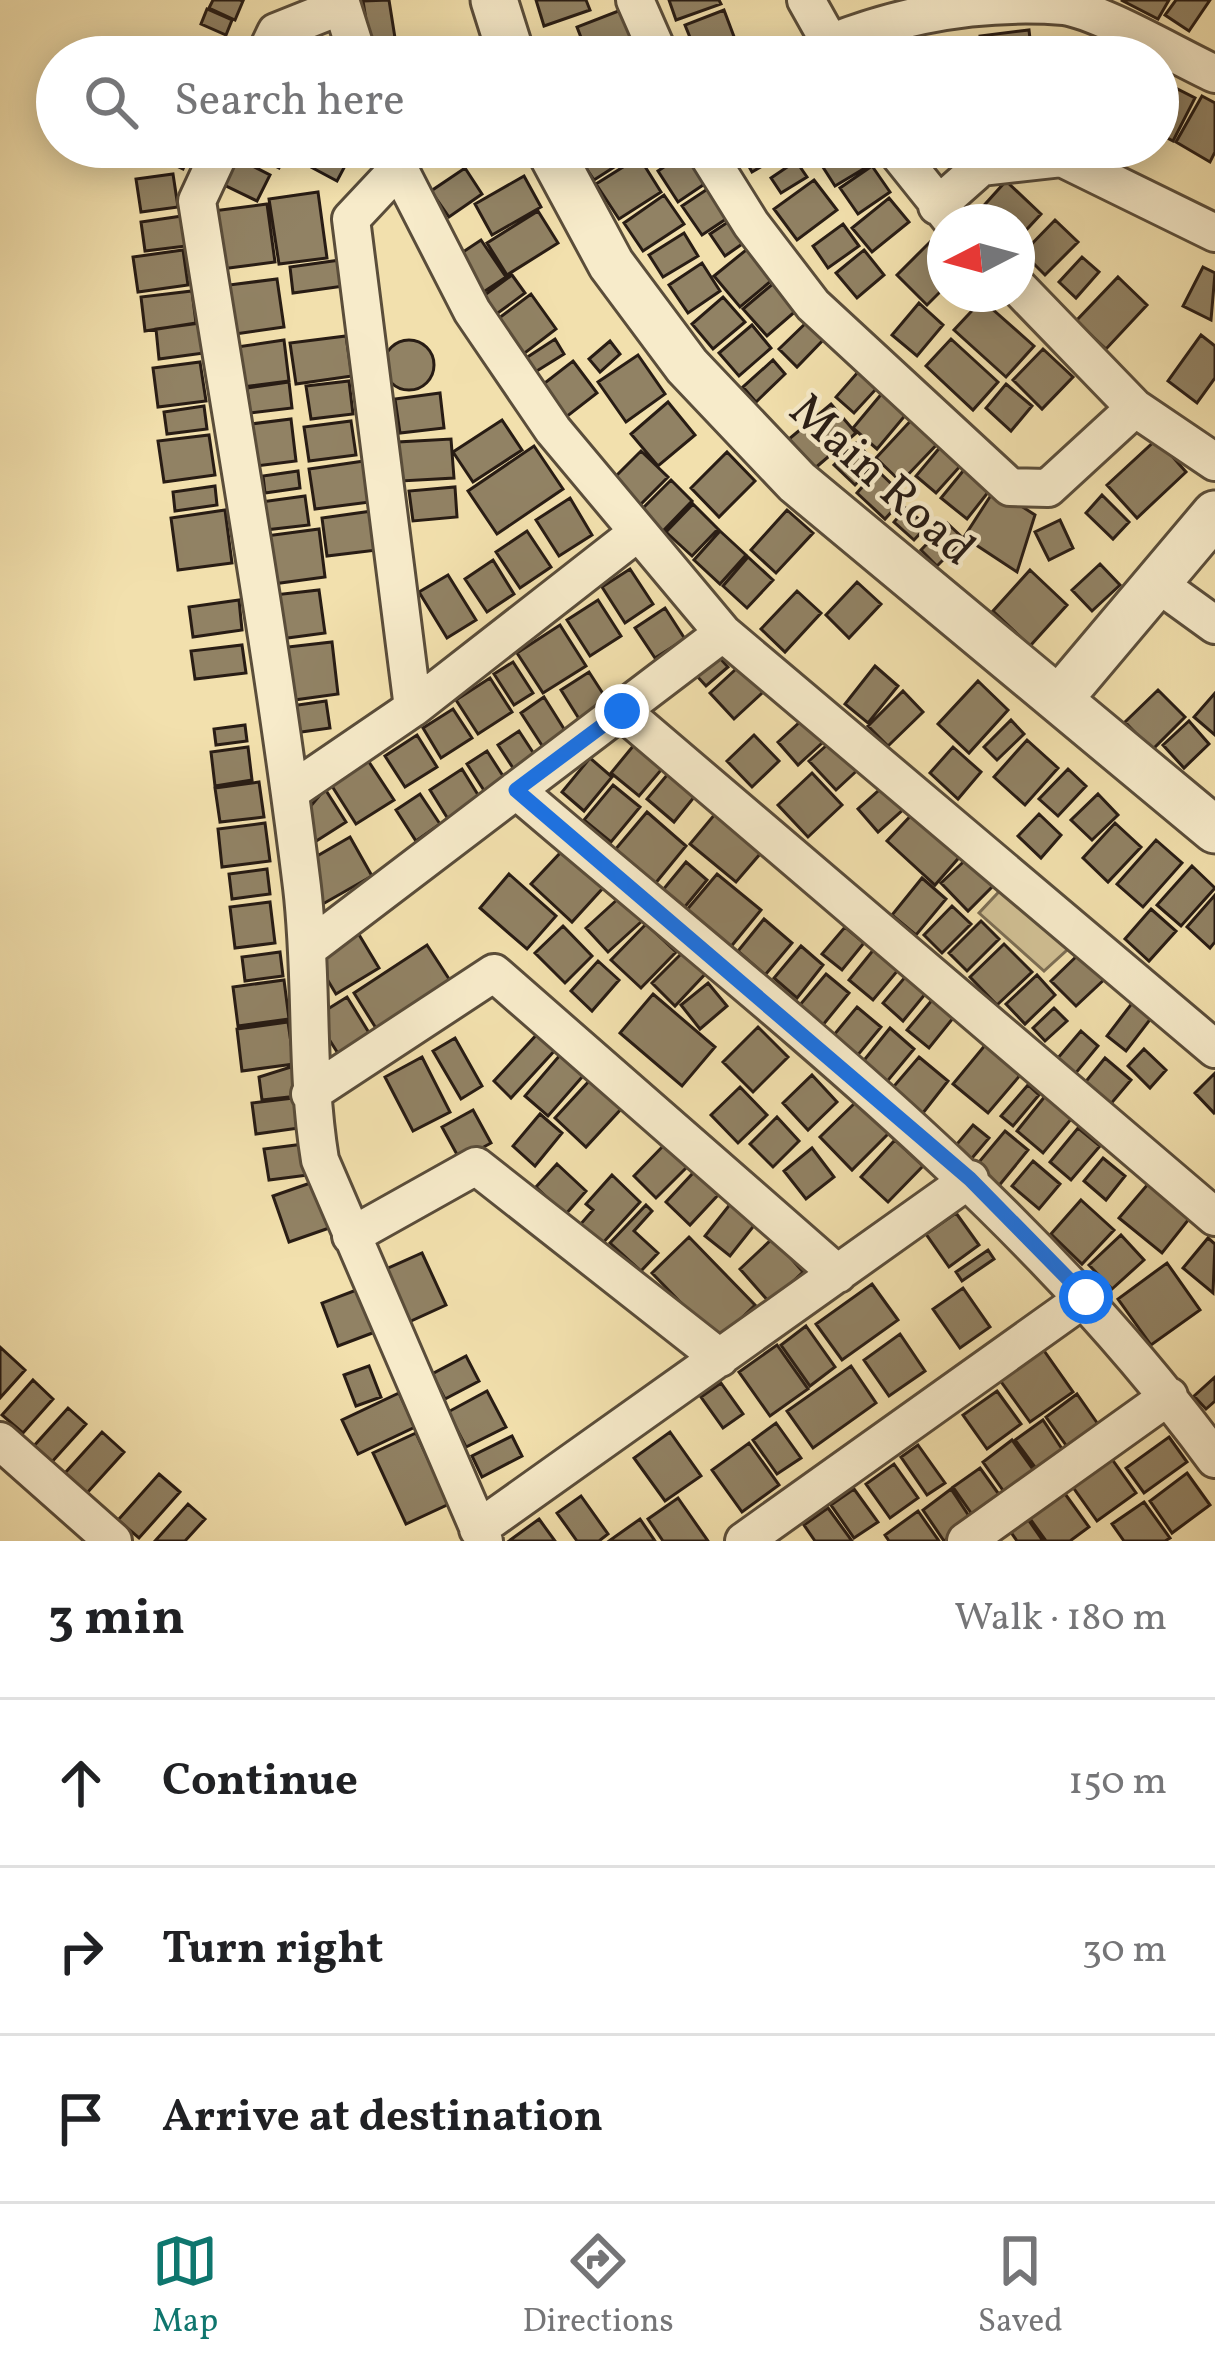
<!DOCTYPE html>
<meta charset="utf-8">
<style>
body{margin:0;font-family:Vollkorn,serif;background:#f6f6f6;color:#202124}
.compass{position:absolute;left:927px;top:204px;width:108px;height:108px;border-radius:50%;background:#fff;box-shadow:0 6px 30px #0003;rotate:264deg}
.stop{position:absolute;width:36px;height:36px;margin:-27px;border:9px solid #1a73e8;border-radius:50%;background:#fff}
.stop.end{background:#1a73e8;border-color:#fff;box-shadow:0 3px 12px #0008}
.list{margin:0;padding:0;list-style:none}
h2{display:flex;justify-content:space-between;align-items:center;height:156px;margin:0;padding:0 48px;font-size:51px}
h2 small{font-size:39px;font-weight:400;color:#757577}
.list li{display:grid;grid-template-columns:78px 1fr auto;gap:36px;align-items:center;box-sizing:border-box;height:168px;padding:0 48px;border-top:3px solid #e0e0e0}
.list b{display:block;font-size:45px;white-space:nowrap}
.list em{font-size:39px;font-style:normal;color:#757577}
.icon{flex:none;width:66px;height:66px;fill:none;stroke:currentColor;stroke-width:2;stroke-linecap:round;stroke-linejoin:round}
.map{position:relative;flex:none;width:1215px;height:1541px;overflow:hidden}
.search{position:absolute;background:#fff;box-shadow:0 6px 30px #0003;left:36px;right:36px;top:36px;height:132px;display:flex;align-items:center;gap:30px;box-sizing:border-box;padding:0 42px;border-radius:66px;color:#757577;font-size:45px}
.sheet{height:660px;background:#fff}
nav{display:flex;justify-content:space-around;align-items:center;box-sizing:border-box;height:168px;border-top:3px solid #e0e0e0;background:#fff;font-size:33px;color:#757577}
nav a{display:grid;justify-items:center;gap:6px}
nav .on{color:#0f766e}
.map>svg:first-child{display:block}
.green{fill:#d0bf93;stroke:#7c6e54;stroke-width:3}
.building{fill:#918264;stroke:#281c14;stroke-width:3}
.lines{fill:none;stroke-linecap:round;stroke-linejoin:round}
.minor-casing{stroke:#5a4d3a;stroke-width:42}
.tertiary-casing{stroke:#5a4d3a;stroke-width:51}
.minor{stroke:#f7ebca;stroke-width:36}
.tertiary{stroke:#f7ebca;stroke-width:45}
.route{stroke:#1a73e8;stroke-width:15}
.labels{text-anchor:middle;stroke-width:9;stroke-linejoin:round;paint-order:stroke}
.street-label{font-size:48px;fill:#281c14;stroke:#f7ebca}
</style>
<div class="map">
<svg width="1215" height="1541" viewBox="0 0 1215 1541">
<rect width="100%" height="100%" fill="#f2e0ad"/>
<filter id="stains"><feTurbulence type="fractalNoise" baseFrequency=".00167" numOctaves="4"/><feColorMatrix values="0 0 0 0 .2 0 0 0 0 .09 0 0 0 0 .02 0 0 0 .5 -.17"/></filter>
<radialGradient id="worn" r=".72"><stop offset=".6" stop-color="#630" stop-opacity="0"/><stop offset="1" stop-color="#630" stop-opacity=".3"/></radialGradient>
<path class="green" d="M1009,881L1078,940L1044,971L979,913Z"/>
<path class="building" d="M213,0H240L243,1L235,20L209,8Z
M389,0L398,57H372L363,1Z
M536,0H586L590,10L544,26Z
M669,0H719L721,4L676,20Z
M1121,0H1169L1158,19Z
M1176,0H1210L1189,31L1165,15Z
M207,9L232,20L226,35L201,24Z
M621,10L631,36L587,53L577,27Z
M724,10L736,42L698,57L685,25Z
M1029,30L1032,57H982L980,36Z
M965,40L968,57H937L936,44Z
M1158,79L1195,98L1173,141L1158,133Z
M1202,96L1215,103V152L1210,162L1176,142Z
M137,147H193L183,169Z
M239,147H289L279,168Z
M300,147H355L337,181L294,158Z
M465,147H506L474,164Z
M579,147H632L636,153L594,180L574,150Z
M738,147H795L752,172Z
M841,147H853L865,168L835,186L819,161Z
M686,152L706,183L678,202L658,171Z
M233,156L270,175L257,201L220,183Z
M639,157L661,192L619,219L596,184Z
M796,161L807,177L781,193L771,178Z
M872,166L890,192L858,214L840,188Z
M465,168L482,194L449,217L431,191Z
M173,174L178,207L141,212L136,179Z
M524,176L541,207L492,235L475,204Z
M814,180L837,210L797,240L774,209Z
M1006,181L1041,214L1017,240V222H969Z
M709,188L729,217L702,235L682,206Z
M318,192L327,258L279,264L269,199Z
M664,195L684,224L643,251L624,223Z
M889,198L909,222L872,252L852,228Z
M267,204L275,262L221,269L213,211Z
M538,211L558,243L507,275L487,243Z
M182,216L186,246L145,251L141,222Z
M731,220L745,242L725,256L710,234Z
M1055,220L1078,242L1045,275L1023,253Z
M843,224L859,246L828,268L813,246Z
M684,233L698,256L663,277L649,255Z
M481,240L506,277L476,297L451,260Z
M930,242L945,257V287L927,305L897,275Z
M751,246L777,276L740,307L714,276Z
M183,250L188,285L138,292L133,257Z
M864,250L884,275L857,298L836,273Z
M1082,257L1099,272L1076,298L1059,282Z
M340,260L344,286L293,293L290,267Z
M702,263L720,291L688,313L669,285Z
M1203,267L1215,273L1211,320L1183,306Z
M512,275L525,293L491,318L478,300Z
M1118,277L1147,305L1106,349L1076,321Z
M277,279L284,327L235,334L229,285Z
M775,282L798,309L767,336L743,309Z
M192,291L196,323L145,331L141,297Z
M531,294L556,329L517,359L491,324Z
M723,297L745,322L713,349L692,324Z
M982,300L1034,346L1006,377L954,330Z
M919,303L943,325L917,356L892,335Z
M810,319L827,336L797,367L779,349Z
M200,323L204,353L159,359L156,329Z
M752,325L771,348L739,376L719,353Z
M1201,335L1215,346V378L1197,403L1168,381Z
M346,336L352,376L296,384L290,343Z
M555,339L564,354L532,374L523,360Z
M951,339L998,382L973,410L926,366Z
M384 365a25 25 0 1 1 50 0a25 25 0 1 1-50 0Z
M284,340L289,381L242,387L237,347Z
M610,341L620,354L600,372L589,359Z
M1043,349L1073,377L1042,409L1013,380Z
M638,355L665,394L626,422L598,382Z
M773,360L785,374L756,402L743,387Z
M573,361L597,393L561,421L537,389Z
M200,362L206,401L158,407L153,368Z
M858,372L877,388L854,413L836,397Z
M349,381L353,414L311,419L306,386Z
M289,382L292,408L250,413L247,388Z
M1006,384L1032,406L1011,431L986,408Z
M884,391L908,412L877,449L853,428Z
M440,393L444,428L400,433L395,399Z
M668,402L695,435L658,466L631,434Z
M831,404L856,433L814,469L789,439Z
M204,406L207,429L167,434L164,412Z
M916,415L942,439L901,482L876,458Z
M291,419L296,461L248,467L243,425Z
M502,420L522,450L473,482L453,452Z
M351,421L356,455L309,461L304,427Z
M209,435L215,475L164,482L158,441Z
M451,439L454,478L401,481L398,442Z
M1157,439L1186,472L1137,518L1107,485Z
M856,443L876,463L855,485L834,465Z
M942,445L963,463L936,493L916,476Z
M534,446L563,489L497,534L468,491Z
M641,451L668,477L639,506L613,479Z
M727,452L755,481L719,517L691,488Z
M364,461L370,502L315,509L309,469Z
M968,465L993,486L967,519L941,498Z
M877,470L905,497L885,519L857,493Z
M298,471L300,488L265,493L263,476Z
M671,480L692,501L662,532L641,510Z
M215,486L217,505L175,511L173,492Z
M455,487L457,517L413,521L409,491Z
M995,489L1035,515L1017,572L964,537Z
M1102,495L1129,522L1113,539L1086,513Z
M305,496L309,525L265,530L261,502Z
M570,498L592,535L559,556L536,520Z
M693,504L718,529L692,556L666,532Z
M906,508L927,526L914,540L894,522Z
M225,510L232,563L178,570L171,518Z
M787,510L813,533L776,573L751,550Z
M372,511L377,550L327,556L322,518Z
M1060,520L1073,548L1049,560L1035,532Z
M947,523L964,539L937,566L921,550Z
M319,529L325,577L273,584L266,536Z
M527,531L551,567L520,588L496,552Z
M720,531L746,555L720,584L694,560Z
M748,557L773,580L747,608L723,586Z
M493,560L514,594L487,612L465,579Z
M1100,564L1120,585L1092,611L1072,590Z
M630,569L653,604L625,623L602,587Z
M1030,570L1067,605L1030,646L993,611Z
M448,575L476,620L447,638L419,592Z
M857,582L881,604L849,638L826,615Z
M319,590L325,633L280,639L274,595Z
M797,591L821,613L785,652L761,629Z
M239,600L242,630L193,637L189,607Z
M598,600L621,636L590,656L567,620Z
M665,608L685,639L655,658L635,628Z
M560,625L586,666L543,693L517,653Z
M332,642L338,694L287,701L279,648Z
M242,645L246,673L195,679L191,651Z
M717,655L728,667L706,686L695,674Z
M749,657L773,683L734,719L710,693Z
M513,662L533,693L514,705L494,674Z
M875,666L898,686L868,723L845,704Z
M589,672L609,703L581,722L561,690Z
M490,678L512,712L478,734L456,700Z
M978,681L1008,710L969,753L938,724Z
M1158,690L1185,717L1152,750L1125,722Z
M903,691L923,712L888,746L868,726Z
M1215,693V735L1194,717Z
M544,697L566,732L543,747L521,713Z
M326,701L330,728L294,733L291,706Z
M453,709L472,738L441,758L423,728Z
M813,710L833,733L798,765L778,742Z
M1011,720L1024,734L997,760L984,747Z
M1189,721L1209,744L1184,768L1163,745Z
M245,725L247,741L216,745L214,729Z
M519,731L538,760L517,774L498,745Z
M417,735L437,767L405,787L385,756Z
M754,735L779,761L752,787L727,761Z
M837,736L863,765L836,790L809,761Z
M639,739L667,763L639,796L611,773Z
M1027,740L1058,768L1025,805L994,777Z
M248,747L252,780L215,786L211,752Z
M953,747L981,772L958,799L930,773Z
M487,751L505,779L485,792L467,764Z
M590,758L612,777L584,811L562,792Z
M367,759L394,800L356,824L330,783Z
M462,769L480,798L448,819L430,790Z
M672,769L699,791L674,822L647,799Z
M1068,769L1086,786L1058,816L1039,799Z
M812,773L842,805L808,837L778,805Z
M259,782L264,817L220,822L215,788Z
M886,784L906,807L878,832L858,809Z
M613,785L640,807L611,842L584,820Z
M325,789L346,822L307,847L304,814Z
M420,794L440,824L416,841L396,810Z
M1098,794L1118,815L1092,840L1071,820Z
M720,808L766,847L736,882L690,844Z
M916,810L963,853L935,885L887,841Z
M647,812L686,846L654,885L614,851Z
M1039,814L1061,835L1041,858L1018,836Z
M265,823L270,861L222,867L218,829Z
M1115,823L1141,847L1108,882L1083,858Z
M350,837L372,876L314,909L305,863Z
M1156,840L1182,863L1143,907L1117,884Z
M563,850L603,888L572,922L531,884Z
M975,851L1001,878L968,911L941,883Z
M686,862L707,880L683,909L662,891Z
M1192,866L1215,888L1181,926L1157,905Z
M267,869L270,894L232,899L229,874Z
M509,874L556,916L527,949L480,908Z
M717,874L761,910L729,949L685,912Z
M922,878L946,899L916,935L892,915Z
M1215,895V942L1210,948L1187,927Z
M620,897L642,921L608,952L586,928Z
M270,902L275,943L235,948L230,907Z
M952,906L971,924L942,953L924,935Z
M1151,909L1176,931L1149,961L1125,939Z
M764,919L792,943L765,975L738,951Z
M981,921L999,939L967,971L949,953Z
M646,924L676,952L641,988L611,960Z
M563,926L592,956L565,983L535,953Z
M845,927L864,943L842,970L822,954Z
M358,933L379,968L336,994L315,959Z
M1004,944L1032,972L997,1005L970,977Z
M427,945L453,985L379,1033L354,993Z
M801,946L823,965L797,998L774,978Z
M875,948L899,969L873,1000L849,980Z
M686,949L708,971L675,1006L652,983Z
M1083,950L1108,976L1076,1006L1051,981Z
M280,952L283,976L245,981L242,957Z
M598,961L619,980L592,1011L571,991Z
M826,974L849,993L822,1026L799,1006Z
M1037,975L1055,995L1025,1024L1006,1004Z
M906,976L926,993L903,1021L883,1003Z
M284,980L289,1019L238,1026L233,987Z
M708,983L727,1006L700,1029L681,1005Z
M653,994L715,1047L682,1086L620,1033Z
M347,997L371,1036L339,1055L315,1017Z
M1136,998L1155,1013L1126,1051L1107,1036Z
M933,999L954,1017L929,1048L907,1030Z
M857,1007L881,1027L857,1056L833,1036Z
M1054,1008L1067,1021L1045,1041L1033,1028Z
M288,1022L294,1064L242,1071L237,1029Z
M758,1027L788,1057L753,1092L723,1062Z
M890,1028L914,1049L885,1084L861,1064Z
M540,1031L557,1048L511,1098L494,1081Z
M1081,1031L1098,1046L1075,1074L1057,1059Z
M455,1038L482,1086L461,1099L433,1051Z
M986,1044L1022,1073L988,1113L953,1084Z
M566,1048L590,1068L548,1116L525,1096Z
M1144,1049L1166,1070L1150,1088L1128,1066Z
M422,1057L450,1112L413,1131L385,1077Z
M919,1057L948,1081L919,1118L889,1092Z
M1105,1058L1131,1080L1109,1106L1083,1085Z
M294,1066L298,1096L262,1100L259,1077Z
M1215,1073V1112L1214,1113L1195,1093Z
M812,1075L837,1102L808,1130L783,1103Z
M591,1079L622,1108L586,1147L555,1118Z
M1028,1085L1039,1095L1013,1126L1001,1116Z
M740,1087L767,1115L738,1143L711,1115Z
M1046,1095L1072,1118L1043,1153L1017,1131Z
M302,1097L306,1127L256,1134L252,1103Z
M857,1101L889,1133L852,1170L820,1137Z
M473,1110L491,1143L460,1160L442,1127Z
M540,1114L562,1133L535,1166L513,1146Z
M777,1117L799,1141L773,1167L750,1144Z
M973,1125L989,1138L967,1164L952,1150Z
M1078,1128L1100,1146L1071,1180L1050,1162Z
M1005,1131L1028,1150L997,1188L974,1168Z
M895,1140L923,1166L888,1202L861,1177Z
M304,1144L308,1175L269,1180L264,1149Z
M665,1144L688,1166L656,1198L634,1176Z
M812,1148L834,1177L806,1199L784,1171Z
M1103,1158L1125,1176L1106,1200L1084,1181Z
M1033,1161L1060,1184L1039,1209L1012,1186Z
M557,1164L586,1191L565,1215L536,1187Z
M694,1172L718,1195L690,1225L666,1202Z
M612,1175L640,1202L601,1245L579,1226L593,1210L586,1204Z
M316,1181L332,1227L289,1242L273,1196Z
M1148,1184L1189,1219L1162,1253L1119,1218Z
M1081,1200L1114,1230L1082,1264L1051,1234Z
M731,1203L756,1223L730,1256L705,1236Z
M646,1205L652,1211L634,1231L658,1253L641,1271L610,1243Z
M956,1213L979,1245L949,1267L926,1234Z
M1121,1235L1144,1260L1112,1289L1089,1265Z
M689,1237L755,1305L718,1341L652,1273Z
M773,1238L803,1272L770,1303L740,1269Z
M1208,1238L1215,1244L1213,1293L1183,1268Z
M988,1250L994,1259L962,1281L956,1272Z
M422,1253L446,1305L400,1326L377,1273Z
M1167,1263L1200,1310L1151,1345L1118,1299Z
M872,1284L898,1320L842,1360L816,1324Z
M963,1288L990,1327L960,1348L933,1309Z
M359,1289L375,1332L338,1346L322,1303Z
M806,1326L835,1367L810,1386L781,1345Z
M900,1334L925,1371L889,1396L864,1360Z
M777,1345L808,1389L770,1416L739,1372Z
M1040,1345L1073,1392L1030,1422L997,1376Z
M0,1347L25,1370L0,1398Z
M466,1356L479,1381L445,1399L432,1374Z
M369,1366L381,1397L356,1406L344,1375Z
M851,1366L876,1403L813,1448L787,1411Z
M1215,1377V1401L1206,1409L1194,1396Z
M33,1380L53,1399L23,1433L2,1415Z
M721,1383L743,1414L723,1428L701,1397Z
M487,1391L506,1427L466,1447L448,1412Z
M997,1391L1021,1424L987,1449L963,1415Z
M399,1393L415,1427L358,1454L342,1420Z
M1077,1394L1100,1427L1068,1448L1046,1417Z
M68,1408L86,1424L51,1463L33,1447Z
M1043,1420L1066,1455L1040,1474L1015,1440Z
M776,1423L801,1458L777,1474L753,1440Z
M102,1432L124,1452L87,1493L65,1473Z
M670,1432L701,1476L665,1501L634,1458Z
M416,1433L449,1504L406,1524L373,1453Z
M512,1436L522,1456L482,1477L472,1456Z
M1169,1437L1187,1462L1144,1493L1126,1468Z
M1012,1440L1037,1475L1007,1496L983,1462Z
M749,1443L779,1485L742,1512L712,1470Z
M918,1445L945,1483L927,1495L901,1457Z
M1109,1455L1136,1493L1097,1521L1070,1483Z
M894,1464L918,1498L890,1518L866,1484Z
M980,1468L1003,1500L976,1520L953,1487Z
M1187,1473L1210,1505L1172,1533L1150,1501Z
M159,1474L180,1492L139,1538L118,1520Z
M854,1489L878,1522L854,1538L831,1505Z
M951,1489L973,1522L944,1541L923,1510Z
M1063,1491L1089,1527L1070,1541H1046L1028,1516Z
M581,1496L608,1534L599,1541H577L557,1513Z
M678,1498L708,1541H663L648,1519Z
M1144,1502L1170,1538L1165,1541H1124L1112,1524Z
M188,1504L205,1519L185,1541H155Z
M828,1508L852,1541H815L804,1525Z
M918,1511L939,1541H889L885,1535Z
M1025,1515L1043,1541H1017L1008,1528Z
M539,1519L555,1541H509Z
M640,1519L655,1541H609Z"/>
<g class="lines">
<g class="minor-casing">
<path id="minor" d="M340,0L358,57
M635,0L660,57
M806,0L838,57
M830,43C903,14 983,0 1064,6C1102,12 1176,56 1215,74
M264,57L276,32L341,6
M222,147L197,201C233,429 274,658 302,887C313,978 305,1069 320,1160L484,1541
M388,147L472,311L553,430L723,633L1215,1049
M703,147L751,224L813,305L1010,487L1048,488L1135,408
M893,147L953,222
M396,171L351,219L413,708
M937,206L981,167L1062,158L1215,233
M1017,286L1135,408L1215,462
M1157,583L1215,625
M622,711L1215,1217
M516,790C761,1000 1023,1197 1215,1459
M290,792L413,708L637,533
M310,947L723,633
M310,1094L494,973L838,1274
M351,1236L476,1166L720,1358
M0,1441L113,1541
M478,1529L970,1179
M744,1541L1086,1297
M966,1541L1169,1396"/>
</g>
<g class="tertiary-casing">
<path id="tertiary" d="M494,0L512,57
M548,147L611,264L687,366L797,482L1215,830
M1059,699L1215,514"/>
</g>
<use href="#minor" class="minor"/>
<use href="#tertiary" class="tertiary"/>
</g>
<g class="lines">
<path class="route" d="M622,711L516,790L970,1179L1086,1297"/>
</g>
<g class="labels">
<g class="street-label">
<text transform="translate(884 478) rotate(42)" y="17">Main Road</text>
</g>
</g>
<rect width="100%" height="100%" filter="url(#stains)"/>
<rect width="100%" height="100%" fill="url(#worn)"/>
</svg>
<svg class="compass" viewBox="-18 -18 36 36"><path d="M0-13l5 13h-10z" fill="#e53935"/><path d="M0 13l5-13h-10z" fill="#757577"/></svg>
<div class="stop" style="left:1086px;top:1297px"></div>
<div class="stop end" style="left:622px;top:711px"></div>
<div class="search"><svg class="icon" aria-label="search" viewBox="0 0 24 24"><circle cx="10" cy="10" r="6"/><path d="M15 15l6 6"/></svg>Search here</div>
</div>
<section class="sheet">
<h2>3 min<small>Walk · 180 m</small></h2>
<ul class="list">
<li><svg class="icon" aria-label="ahead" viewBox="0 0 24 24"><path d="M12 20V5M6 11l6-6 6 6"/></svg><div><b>Continue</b></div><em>150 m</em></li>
<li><svg class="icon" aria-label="right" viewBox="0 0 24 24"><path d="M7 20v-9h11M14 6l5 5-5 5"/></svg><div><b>Turn right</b></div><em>30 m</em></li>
<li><svg class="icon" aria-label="arrive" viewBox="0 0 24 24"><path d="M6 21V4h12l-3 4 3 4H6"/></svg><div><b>Arrive at destination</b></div></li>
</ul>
</section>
<nav>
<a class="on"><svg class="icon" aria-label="map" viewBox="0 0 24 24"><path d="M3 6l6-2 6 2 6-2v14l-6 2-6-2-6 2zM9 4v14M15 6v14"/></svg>Map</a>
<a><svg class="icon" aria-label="directions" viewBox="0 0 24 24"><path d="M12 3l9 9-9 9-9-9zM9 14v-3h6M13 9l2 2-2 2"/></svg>Directions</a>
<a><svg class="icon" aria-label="saved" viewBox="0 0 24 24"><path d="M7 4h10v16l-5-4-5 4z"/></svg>Saved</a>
</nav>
